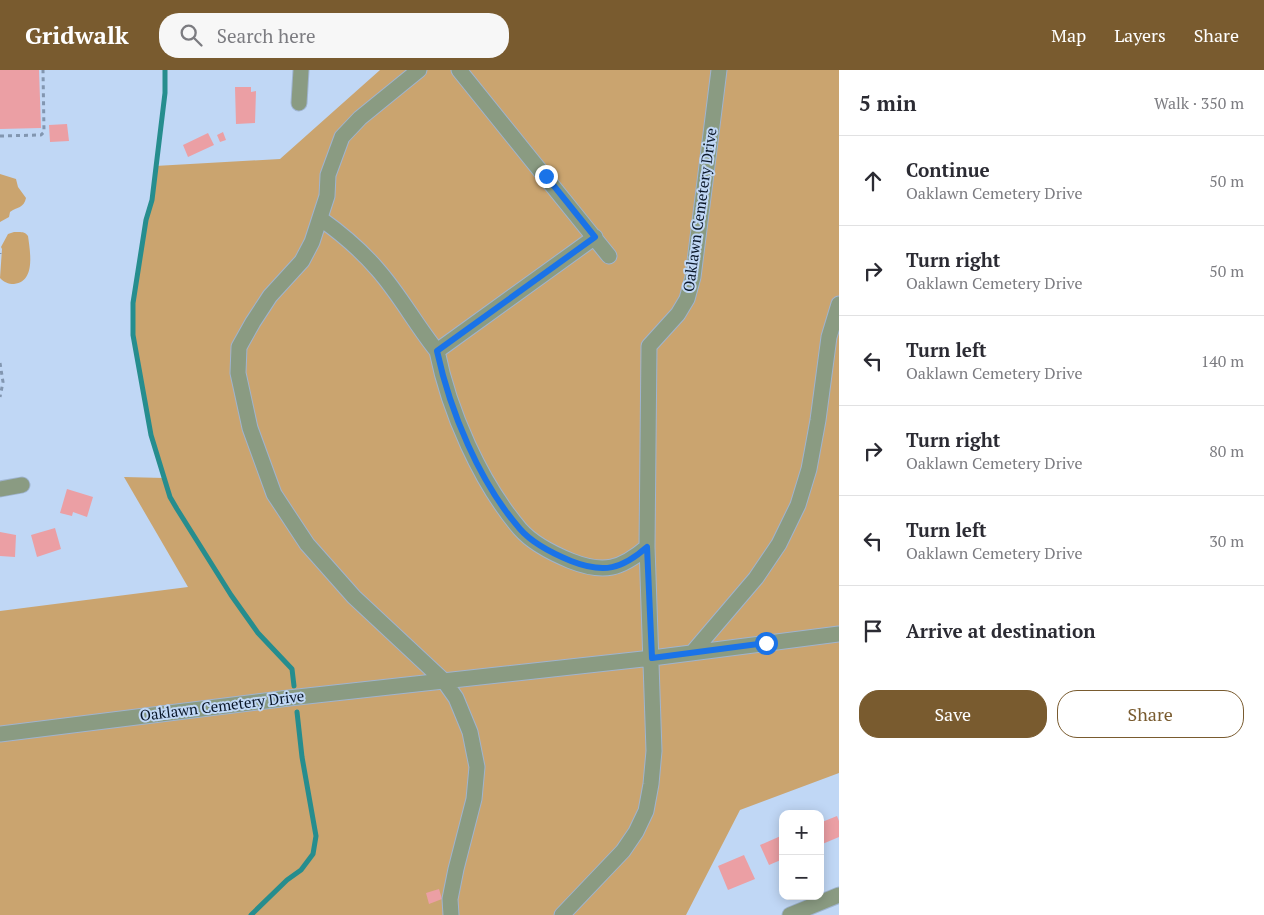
<!DOCTYPE html>
<meta charset="utf-8">
<style>
body{margin:0;font-family:"PT Serif",serif;background:#f7f7f7;color:#2b2b33}
.controls{position:absolute;right:15px;bottom:15px;display:grid;overflow:hidden;border-radius:10px;box-shadow:0 2px 12px #0003}
.controls button{width:45px;height:45px;display:grid;place-items:center;padding:0;border:0;border-bottom:1px solid #e1e1e2;background:#fff;color:#2b2b33;font:25px sans-serif}
.stop{position:absolute;width:15px;height:15px;margin:-11px;border:4px solid #1a73e8;border-radius:50%;background:#fff}
.stop.end{background:#1a73e8;border-color:#fff;box-shadow:0 1px 5px #0008}
.list{margin:0;padding:0;list-style:none}
h2{display:flex;justify-content:space-between;align-items:center;height:65px;margin:0;padding:0 20px;font-size:21px}
h2 small{font-size:16px;font-weight:400;color:#7c7c81}
.list li{display:grid;grid-template-columns:32px 1fr auto;gap:15px;align-items:center;box-sizing:border-box;height:90px;padding:0 20px;border-top:1px solid #e1e1e2}
.list b{display:block;font-size:19px;white-space:nowrap}
.list p{margin:0;font-size:16px;white-space:nowrap;color:#7c7c81}
.list em{font-size:16px;font-style:normal;color:#7c7c81}
.actions{display:flex;gap:10px;padding:15px 20px}
.actions a{flex:1;padding:11px 0;border:1px solid #795b2f;border-radius:20px;text-align:center;font-size:18px;color:#795b2f}
.actions .main{background:#795b2f;color:#fff}
.icon{flex:none;width:28px;height:28px;fill:none;stroke:currentColor;stroke-width:2;stroke-linecap:round;stroke-linejoin:round}
.map{position:relative;flex:none;width:839px;height:845px;overflow:hidden}
header{display:flex;align-items:center;gap:30px;box-sizing:border-box;height:70px;padding:0 25px;background:#795b2f;color:#fff}
header strong{font-size:24px}
nav{display:flex;gap:28px;margin-inline-start:auto;font-size:18px}
.search{width:350px;height:45px;background:#f7f7f7;display:flex;align-items:center;gap:12px;box-sizing:border-box;padding:0 18px;border-radius:20px;color:#7c7c81;font-size:19px}
main{display:flex}
aside{flex:1;background:#fff}
.map>svg:first-child{display:block}
.green{fill:#caa46f}
.lines{fill:none;stroke-linecap:round;stroke-linejoin:round}
.stream{stroke:#268d8e;stroke-width:5}
.building{fill:#eb9fa4}
.street-casing{stroke:#9fb4d0;stroke-width:17}
.path{stroke:#8296b0;stroke-width:3;stroke-dasharray:4 4;stroke-linecap:butt}
.street{stroke:#8a9b82;stroke-width:15}
.route{stroke:#1a73e8;stroke-width:6}
.labels{text-anchor:middle;stroke-width:4;stroke-linejoin:round;paint-order:stroke}
.street-label{font-size:15px;fill:#091628;stroke:#c0d7f5}
</style>
<header>
<strong>Gridwalk</strong>
<div class="search"><svg class="icon" aria-label="search" viewBox="0 0 24 24"><circle cx="10" cy="10" r="6"/><path d="M15 15l6 6"/></svg>Search here</div>
<nav><a>Map</a><a>Layers</a><a>Share</a></nav>
</header>
<main>
<div class="map">
<svg width="839" height="845" viewBox="0 0 839 845">
<rect width="100%" height="100%" fill="#c0d7f5"/>
<path class="green" d="M380,0H839V703L740,740L686,845H0V541L188,517L124,407L164,408L151,365L133,265V233L146,150L152,130L155,96L280,89Z
M0,104L16,109L18,117L26,128C24,138 17,137 10,142L9,147L0,152Z
M14,162C20,162 25,161 28,166C30,181 36,212 14,214C8,214 4,212 0,208L2,179L1,177L8,164Z"/>
<g class="lines">
<path class="stream" d="M165,0V23L152,130L146,150L133,233V265L151,365L170,427L177,439L231,525L258,563L292,599L294,616
M251,845L287,810L301,800L313,784L316,766L302,687L297,642"/>
</g>
<path class="building" d="M0,0H39L41,58L0,59Z
M235,17H251V22L256,21L255,53L236,54Z
M67,54L69,71L50,72L49,55Z
M223,62L226,70L220,72L217,65Z
M208,63L214,75L188,87L183,75Z
M67,419L93,427L87,447L73,442L72,446L60,443Z
M55,458L61,479L37,487L31,465Z
M0,462L16,465L15,487L0,486Z
M837,746L839,751V767L820,775V748L822,752Z
M783,765V789L769,795L760,775Z
M744,785L755,809L728,820L718,796Z
M439,819L442,829L429,834L426,823Z"/>
<g class="lines">
<g class="street-casing">
<path id="street" d="M419,0L360,48L342,67L328,105L327,126L312,172L302,191L270,226L253,252L239,277L238,303L250,358L274,424L307,474L354,527L444,611L456,628L470,662L477,697L474,729L456,799L450,829L451,845
M459,0L609,186
M299,33L301,0
M321,149C342,164 361,180 378,200C400,225 416,255 437,281
M595,167L437,281C449,341 480,412 520,459C532,473 554,484 571,491C604,504 621,499 647,477
M0,419L22,415
M692,583L756,508L779,474L798,435L809,399L818,350L829,267L839,234
M0,664L289,628L652,588L839,564
M562,845L623,781L636,762L646,741L651,714L654,681L647,477L649,276L678,244L687,229L693,207L719,0
M790,845L839,825"/>
</g>
<path class="path" d="M0,66L41,65L44,62L43,0
M0,183V184
M0,293L3,312L0,327"/>
<use href="#street" class="street"/>
</g>
<g class="lines">
<path class="route" d="M546,106L595,167L437,281C450,341 479,412 520,459C532,473 554,484 571,491C604,504 622,499 647,477L652,588L766,573"/>
</g>
<g class="labels">
<g class="street-label">
<text transform="translate(700 140) rotate(-82)" y="5">Oaklawn Cemetery Drive</text>
<text transform="translate(222 636) rotate(-7)" y="5">Oaklawn Cemetery Drive</text>
</g>
</g>
</svg>
<div class="controls">
<button>+</button>
<button>−</button>
</div>
<div class="stop" style="left:766px;top:573px"></div>
<div class="stop end" style="left:546px;top:106px"></div>
</div>
<aside>
<h2>5 min<small>Walk · 350 m</small></h2>
<ul class="list">
<li><svg class="icon" aria-label="ahead" viewBox="0 0 24 24"><path d="M12 20V5M6 11l6-6 6 6"/></svg><div><b>Continue</b><p>Oaklawn Cemetery Drive</p></div><em>50 m</em></li>
<li><svg class="icon" aria-label="right" viewBox="0 0 24 24"><path d="M7 20v-9h11M14 6l5 5-5 5"/></svg><div><b>Turn right</b><p>Oaklawn Cemetery Drive</p></div><em>50 m</em></li>
<li><svg class="icon" aria-label="left" viewBox="0 0 24 24"><path d="M17 20v-9H6M10 6l-5 5 5 5"/></svg><div><b>Turn left</b><p>Oaklawn Cemetery Drive</p></div><em>140 m</em></li>
<li><svg class="icon" aria-label="right" viewBox="0 0 24 24"><path d="M7 20v-9h11M14 6l5 5-5 5"/></svg><div><b>Turn right</b><p>Oaklawn Cemetery Drive</p></div><em>80 m</em></li>
<li><svg class="icon" aria-label="left" viewBox="0 0 24 24"><path d="M17 20v-9H6M10 6l-5 5 5 5"/></svg><div><b>Turn left</b><p>Oaklawn Cemetery Drive</p></div><em>30 m</em></li>
<li><svg class="icon" aria-label="arrive" viewBox="0 0 24 24"><path d="M6 21V4h12l-3 4 3 4H6"/></svg><div><b>Arrive at destination</b></div></li>
</ul>
<div class="actions"><a class="main">Save</a><a>Share</a></div>
</aside>
</main>
